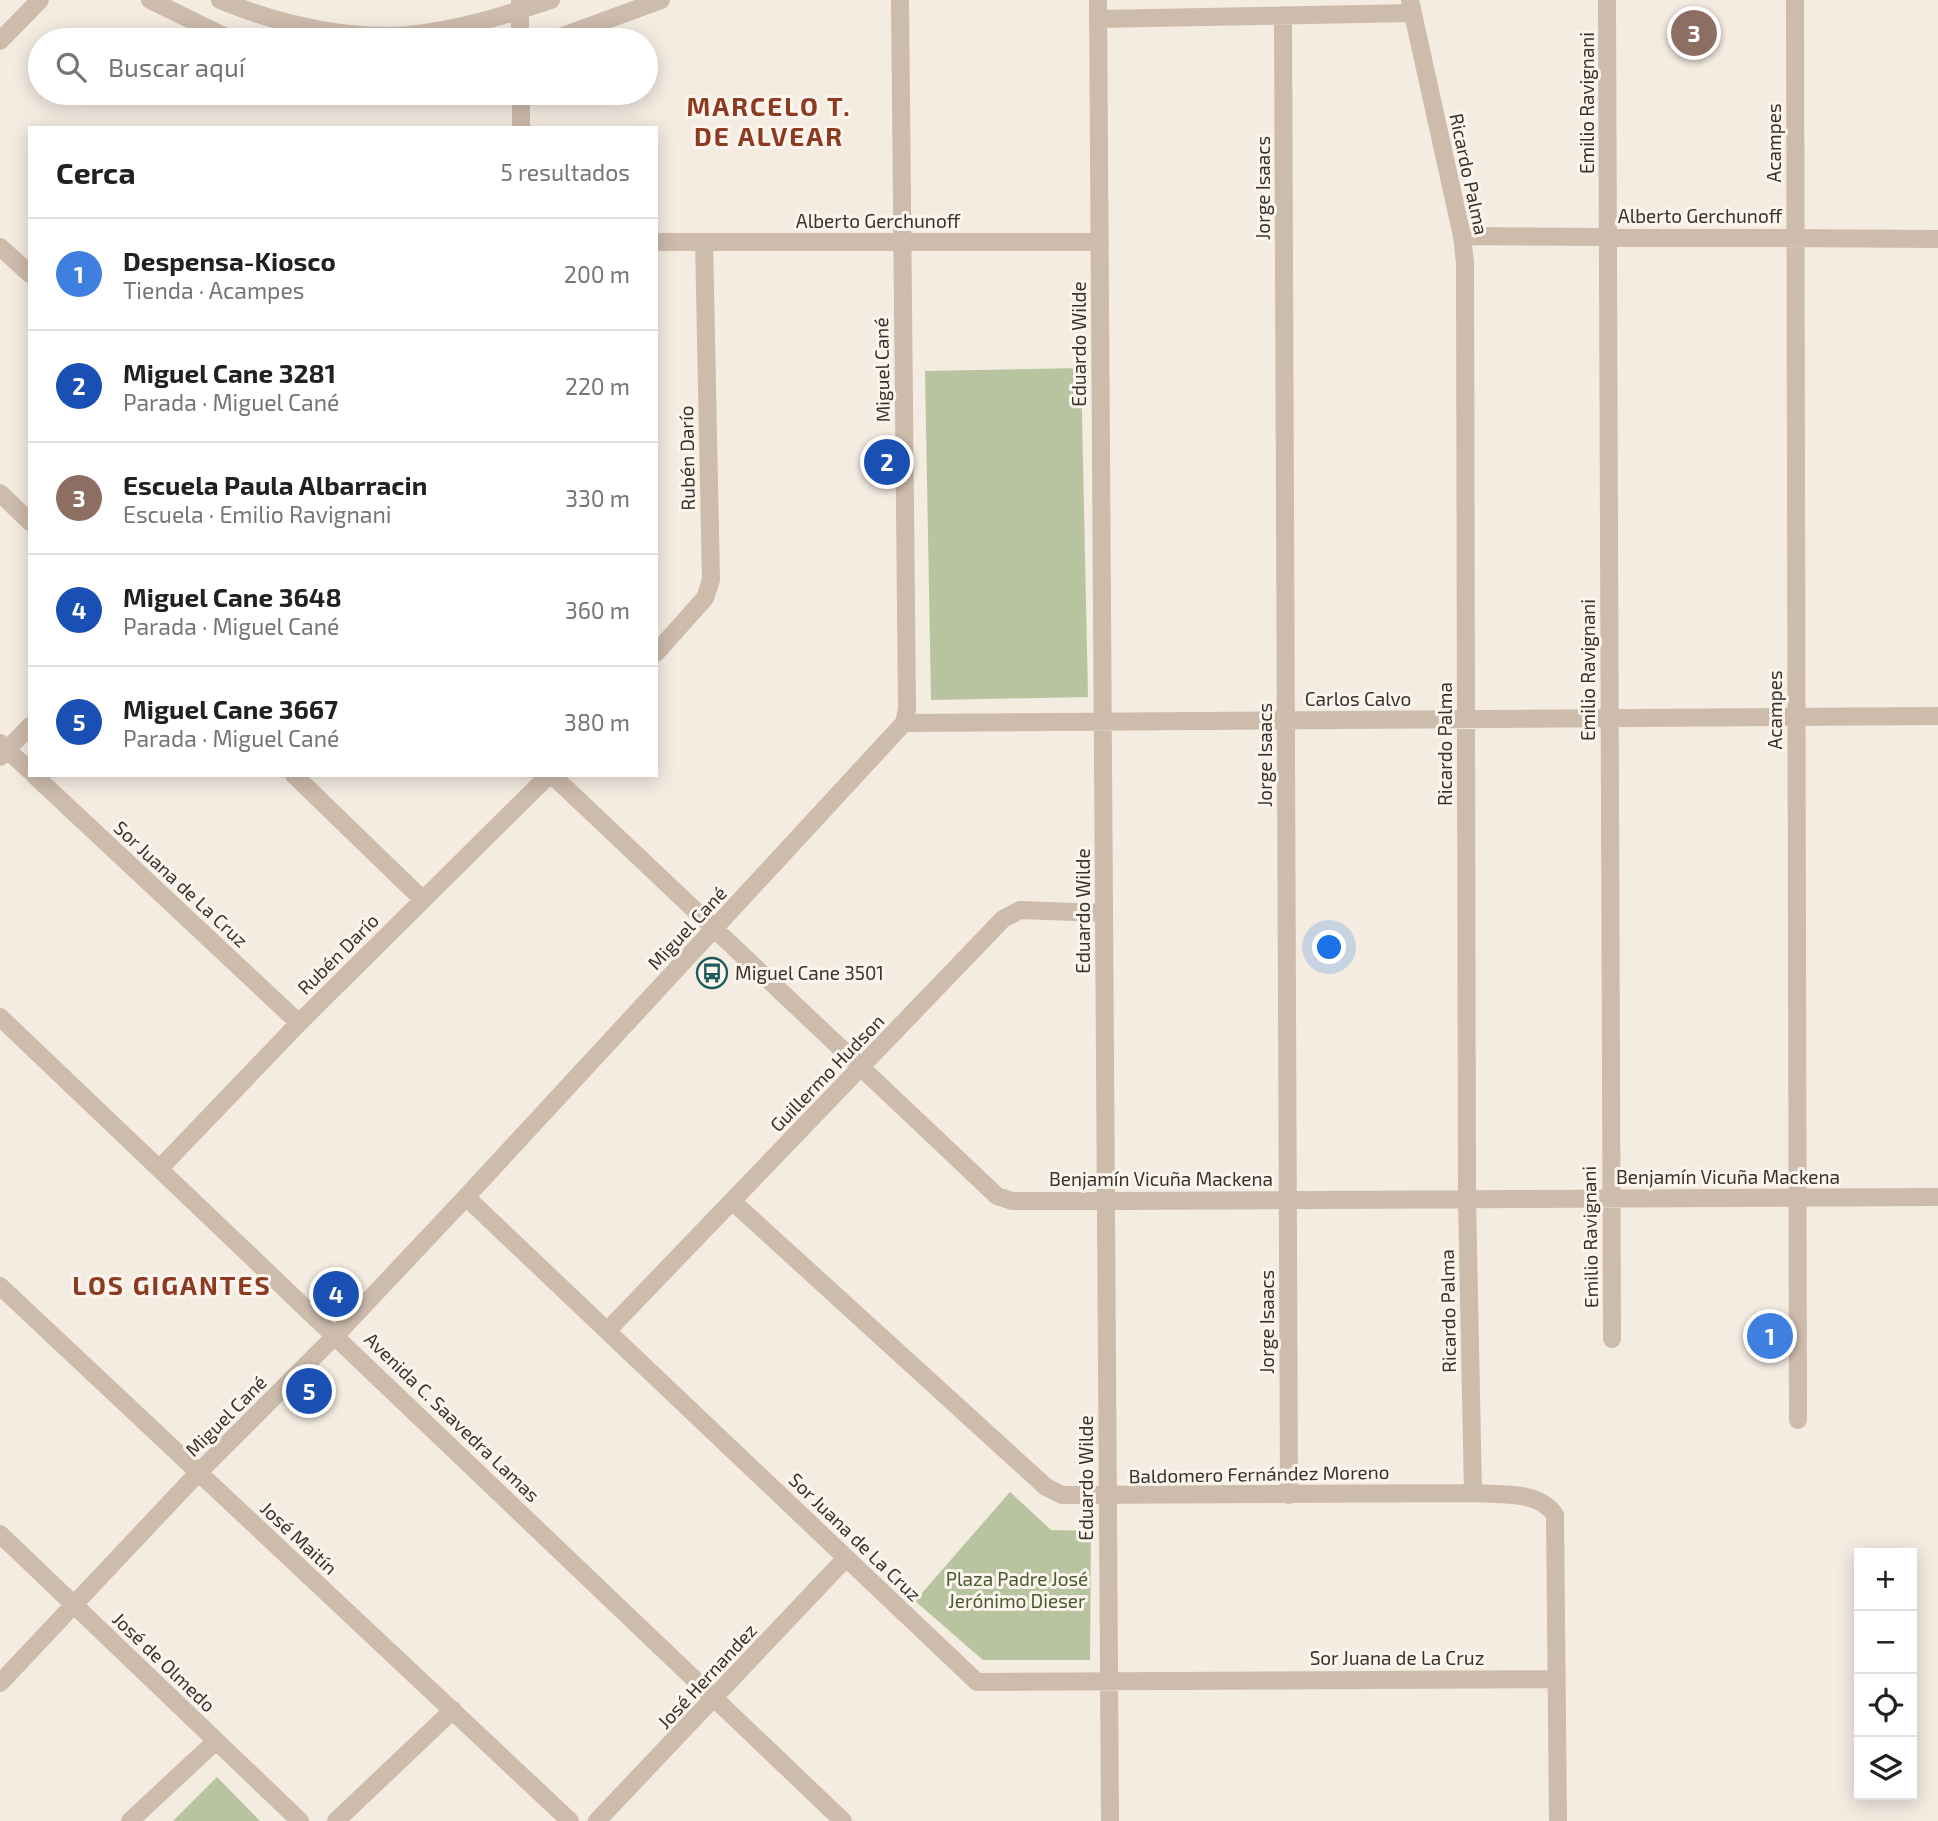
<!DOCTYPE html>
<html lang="es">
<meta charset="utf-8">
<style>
body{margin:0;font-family:"Exo 2",sans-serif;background:#f6f6f6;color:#202124}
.controls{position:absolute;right:21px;bottom:21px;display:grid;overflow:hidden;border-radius:0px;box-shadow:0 4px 18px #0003}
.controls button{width:63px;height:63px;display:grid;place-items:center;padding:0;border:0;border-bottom:2px solid #e0e0e0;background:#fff;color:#202124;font:35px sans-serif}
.you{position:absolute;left:1330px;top:948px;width:24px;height:24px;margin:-18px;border:5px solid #fff;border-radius:50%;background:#1a73e8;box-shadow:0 0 0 10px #1a73e833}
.badge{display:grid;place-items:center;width:46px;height:46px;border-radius:50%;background:#0b8043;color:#fff;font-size:23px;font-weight:700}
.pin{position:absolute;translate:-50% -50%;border:4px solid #fff;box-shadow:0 2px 7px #0006}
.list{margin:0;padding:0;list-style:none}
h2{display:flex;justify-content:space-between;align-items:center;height:91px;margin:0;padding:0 28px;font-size:30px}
h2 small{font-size:23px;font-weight:400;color:#757577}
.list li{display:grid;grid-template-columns:46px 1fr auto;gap:21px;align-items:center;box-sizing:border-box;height:112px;padding:0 28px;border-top:2px solid #e0e0e0}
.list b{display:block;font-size:26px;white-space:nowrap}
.list p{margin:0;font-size:23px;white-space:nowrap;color:#757577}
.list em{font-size:23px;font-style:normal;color:#757577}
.icon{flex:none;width:38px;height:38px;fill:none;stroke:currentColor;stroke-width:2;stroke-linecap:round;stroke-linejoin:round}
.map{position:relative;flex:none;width:1938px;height:1821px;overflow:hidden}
.search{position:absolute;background:#fff;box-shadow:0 4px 18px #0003;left:28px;top:28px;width:630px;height:77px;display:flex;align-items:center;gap:18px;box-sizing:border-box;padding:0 24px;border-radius:38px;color:#757577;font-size:26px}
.panel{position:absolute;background:#fff;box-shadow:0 4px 18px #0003;left:28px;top:126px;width:630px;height:651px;border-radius:0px}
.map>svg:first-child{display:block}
.green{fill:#b8c4a0}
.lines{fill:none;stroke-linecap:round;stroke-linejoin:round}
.minor{stroke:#cdbbac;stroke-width:18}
.labels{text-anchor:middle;stroke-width:6;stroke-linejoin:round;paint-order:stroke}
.street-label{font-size:19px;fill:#3b302b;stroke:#fbf5ee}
.poi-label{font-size:19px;fill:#3b302b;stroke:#fbf5ee;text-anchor:start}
.park-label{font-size:19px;fill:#4a5a2e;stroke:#fbf5ee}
.district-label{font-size:26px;font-weight:bold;letter-spacing:2px;fill:#8c3b22;stroke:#fbf5ee}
</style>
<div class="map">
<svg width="1938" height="1821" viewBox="0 0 1938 1821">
<rect width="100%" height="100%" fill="#f4ebe1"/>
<path class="green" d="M1081,368L1088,697L931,700L925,371Z
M1010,1492L1051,1530L1091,1531L1090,1660H983L915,1601Z
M217,1777L260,1821H173Z"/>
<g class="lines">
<path class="minor" d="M150,0L232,40
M220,0C282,26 363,44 431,32C471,26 512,13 551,0
M520,0V40
M1098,0L1110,1821
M1410,0L1462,236L1465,262L1467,1198L1473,1493
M1607,0L1612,1339
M1795,0L1798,1420
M1283,15L1289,1495
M1098,19L1413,13
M552,40L661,0
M0,41L40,0
M521,93V128
M1462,236L1938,239
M656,242H1100
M0,247L30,274
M0,493L30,522
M656,653L705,598L711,580L704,242
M904,723L1938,716
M0,743L30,771
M0,757L30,726
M34,775L299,1023
M294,775L422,899
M552,775L997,1196L1012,1201H1107L1938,1197
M0,1017L843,1821
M161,1167L299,1023L549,775
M466,1197L977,1682L1557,1679
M732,1201L1046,1487L1062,1495L1473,1493C1500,1495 1539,1490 1555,1515L1558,1821
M0,1286L570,1821
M608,1330L1003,919L1020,910L1103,913
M0,1534L300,1821
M0,1683L198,1473L336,1335L466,1197L904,723L907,709L900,0
M130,1821L216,1741
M336,1821L453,1710
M597,1821L846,1558"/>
</g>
<defs>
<g id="bus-ring" transform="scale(1.575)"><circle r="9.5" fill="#fbf5ee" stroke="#1f5a5e" stroke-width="1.5"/><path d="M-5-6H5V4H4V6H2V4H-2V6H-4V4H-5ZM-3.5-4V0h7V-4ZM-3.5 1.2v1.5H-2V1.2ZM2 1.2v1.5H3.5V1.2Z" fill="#1f5a5e"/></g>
</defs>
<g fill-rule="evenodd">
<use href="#bus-ring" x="712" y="973"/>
</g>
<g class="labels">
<g class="street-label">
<text transform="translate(1587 103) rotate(-90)" y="7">Emilio Ravignani</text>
<text transform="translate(1774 143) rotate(-90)" y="7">Acampes</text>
<text transform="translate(1469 174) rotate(78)" y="7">Ricardo Palma</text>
<text transform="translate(1263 188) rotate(-90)" y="7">Jorge Isaacs</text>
<text x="1700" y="223">Alberto Gerchunoff</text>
<text x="878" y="228">Alberto Gerchunoff</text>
<text transform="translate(1079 344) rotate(-90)" y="7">Eduardo Wilde</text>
<text transform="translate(882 370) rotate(-91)" y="7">Miguel Cané</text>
<text transform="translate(687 458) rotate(-91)" y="7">Rubén Darío</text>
<text transform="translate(1588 670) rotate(-90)" y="7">Emilio Ravignani</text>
<text x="1358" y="706">Carlos Calvo</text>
<text transform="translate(1775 710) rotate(-90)" y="7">Acampes</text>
<text transform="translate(1445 744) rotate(-90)" y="7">Ricardo Palma</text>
<text transform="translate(1265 755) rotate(-90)" y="7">Jorge Isaacs</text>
<text transform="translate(181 884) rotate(43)" y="7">Sor Juana de La Cruz</text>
<text transform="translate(1083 911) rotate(-90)" y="7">Eduardo Wilde</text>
<text transform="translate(687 928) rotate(-47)" y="7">Miguel Cané</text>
<text transform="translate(338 954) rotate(-45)" y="7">Rubén Darío</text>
<text transform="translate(827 1073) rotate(-46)" y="7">Guillermo Hudson</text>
<text x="1728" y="1184">Benjamín Vicuña Mackena</text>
<text x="1161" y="1186">Benjamín Vicuña Mackena</text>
<text transform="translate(1590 1237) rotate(-91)" y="7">Emilio Ravignani</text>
<text transform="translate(1448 1311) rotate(-91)" y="7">Ricardo Palma</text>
<text transform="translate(1267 1322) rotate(-90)" y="7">Jorge Isaacs</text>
<text transform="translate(226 1416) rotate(-45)" y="7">Miguel Cané</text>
<text transform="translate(452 1417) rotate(44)" y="7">Avenida C. Saavedra Lamas</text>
<text transform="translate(1259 1474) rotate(-1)" y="7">Baldomero Fernández Moreno</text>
<text transform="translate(1086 1478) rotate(-90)" y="7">Eduardo Wilde</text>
<text transform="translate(855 1537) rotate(44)" y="7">Sor Juana de La Cruz</text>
<text transform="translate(299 1538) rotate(43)" y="7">José Maitín</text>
<text x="1397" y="1665">Sor Juana de La Cruz</text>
<text transform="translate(164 1662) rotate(44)" y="7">José de Olmedo</text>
<text transform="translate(707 1676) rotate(-47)" y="7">José Hernandez</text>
</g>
<g class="poi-label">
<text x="735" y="980">Miguel Cane 3501</text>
</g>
<g class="park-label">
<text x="1017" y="1586">Plaza Padre José<tspan x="1017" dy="22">Jerónimo Dieser</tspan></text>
</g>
<g class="district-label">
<text x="769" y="116">MARCELO T.<tspan x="769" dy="30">DE ALVEAR</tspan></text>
<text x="172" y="1295">LOS GIGANTES</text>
</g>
</g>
</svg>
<div class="controls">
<button>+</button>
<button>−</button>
<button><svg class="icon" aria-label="locate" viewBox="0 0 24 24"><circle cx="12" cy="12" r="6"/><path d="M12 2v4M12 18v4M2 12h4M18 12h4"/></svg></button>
<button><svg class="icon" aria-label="layers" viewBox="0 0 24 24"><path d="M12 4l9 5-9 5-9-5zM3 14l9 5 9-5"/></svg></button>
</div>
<div class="you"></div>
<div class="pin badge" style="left:1770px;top:1336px;background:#3f7fe0">1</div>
<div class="pin badge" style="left:887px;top:462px;background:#1a4fb4">2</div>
<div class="pin badge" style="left:1694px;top:33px;background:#8d6e63">3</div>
<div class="pin badge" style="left:336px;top:1294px;background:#1a4fb4">4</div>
<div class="pin badge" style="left:309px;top:1391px;background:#1a4fb4">5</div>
<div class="search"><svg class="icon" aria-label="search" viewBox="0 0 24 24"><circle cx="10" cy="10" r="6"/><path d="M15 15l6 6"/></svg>Buscar aquí</div>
<section class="panel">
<h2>Cerca<small>5 resultados</small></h2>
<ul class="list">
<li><span class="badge" style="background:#3f7fe0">1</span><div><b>Despensa-Kiosco</b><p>Tienda · Acampes</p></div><em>200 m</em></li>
<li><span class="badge" style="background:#1a4fb4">2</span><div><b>Miguel Cane 3281</b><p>Parada · Miguel Cané</p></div><em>220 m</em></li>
<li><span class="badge" style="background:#8d6e63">3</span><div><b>Escuela Paula Albarracin</b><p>Escuela · Emilio Ravignani</p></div><em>330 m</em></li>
<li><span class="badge" style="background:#1a4fb4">4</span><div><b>Miguel Cane 3648</b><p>Parada · Miguel Cané</p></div><em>360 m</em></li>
<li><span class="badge" style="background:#1a4fb4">5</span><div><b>Miguel Cane 3667</b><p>Parada · Miguel Cané</p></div><em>380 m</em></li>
</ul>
</section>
</div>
